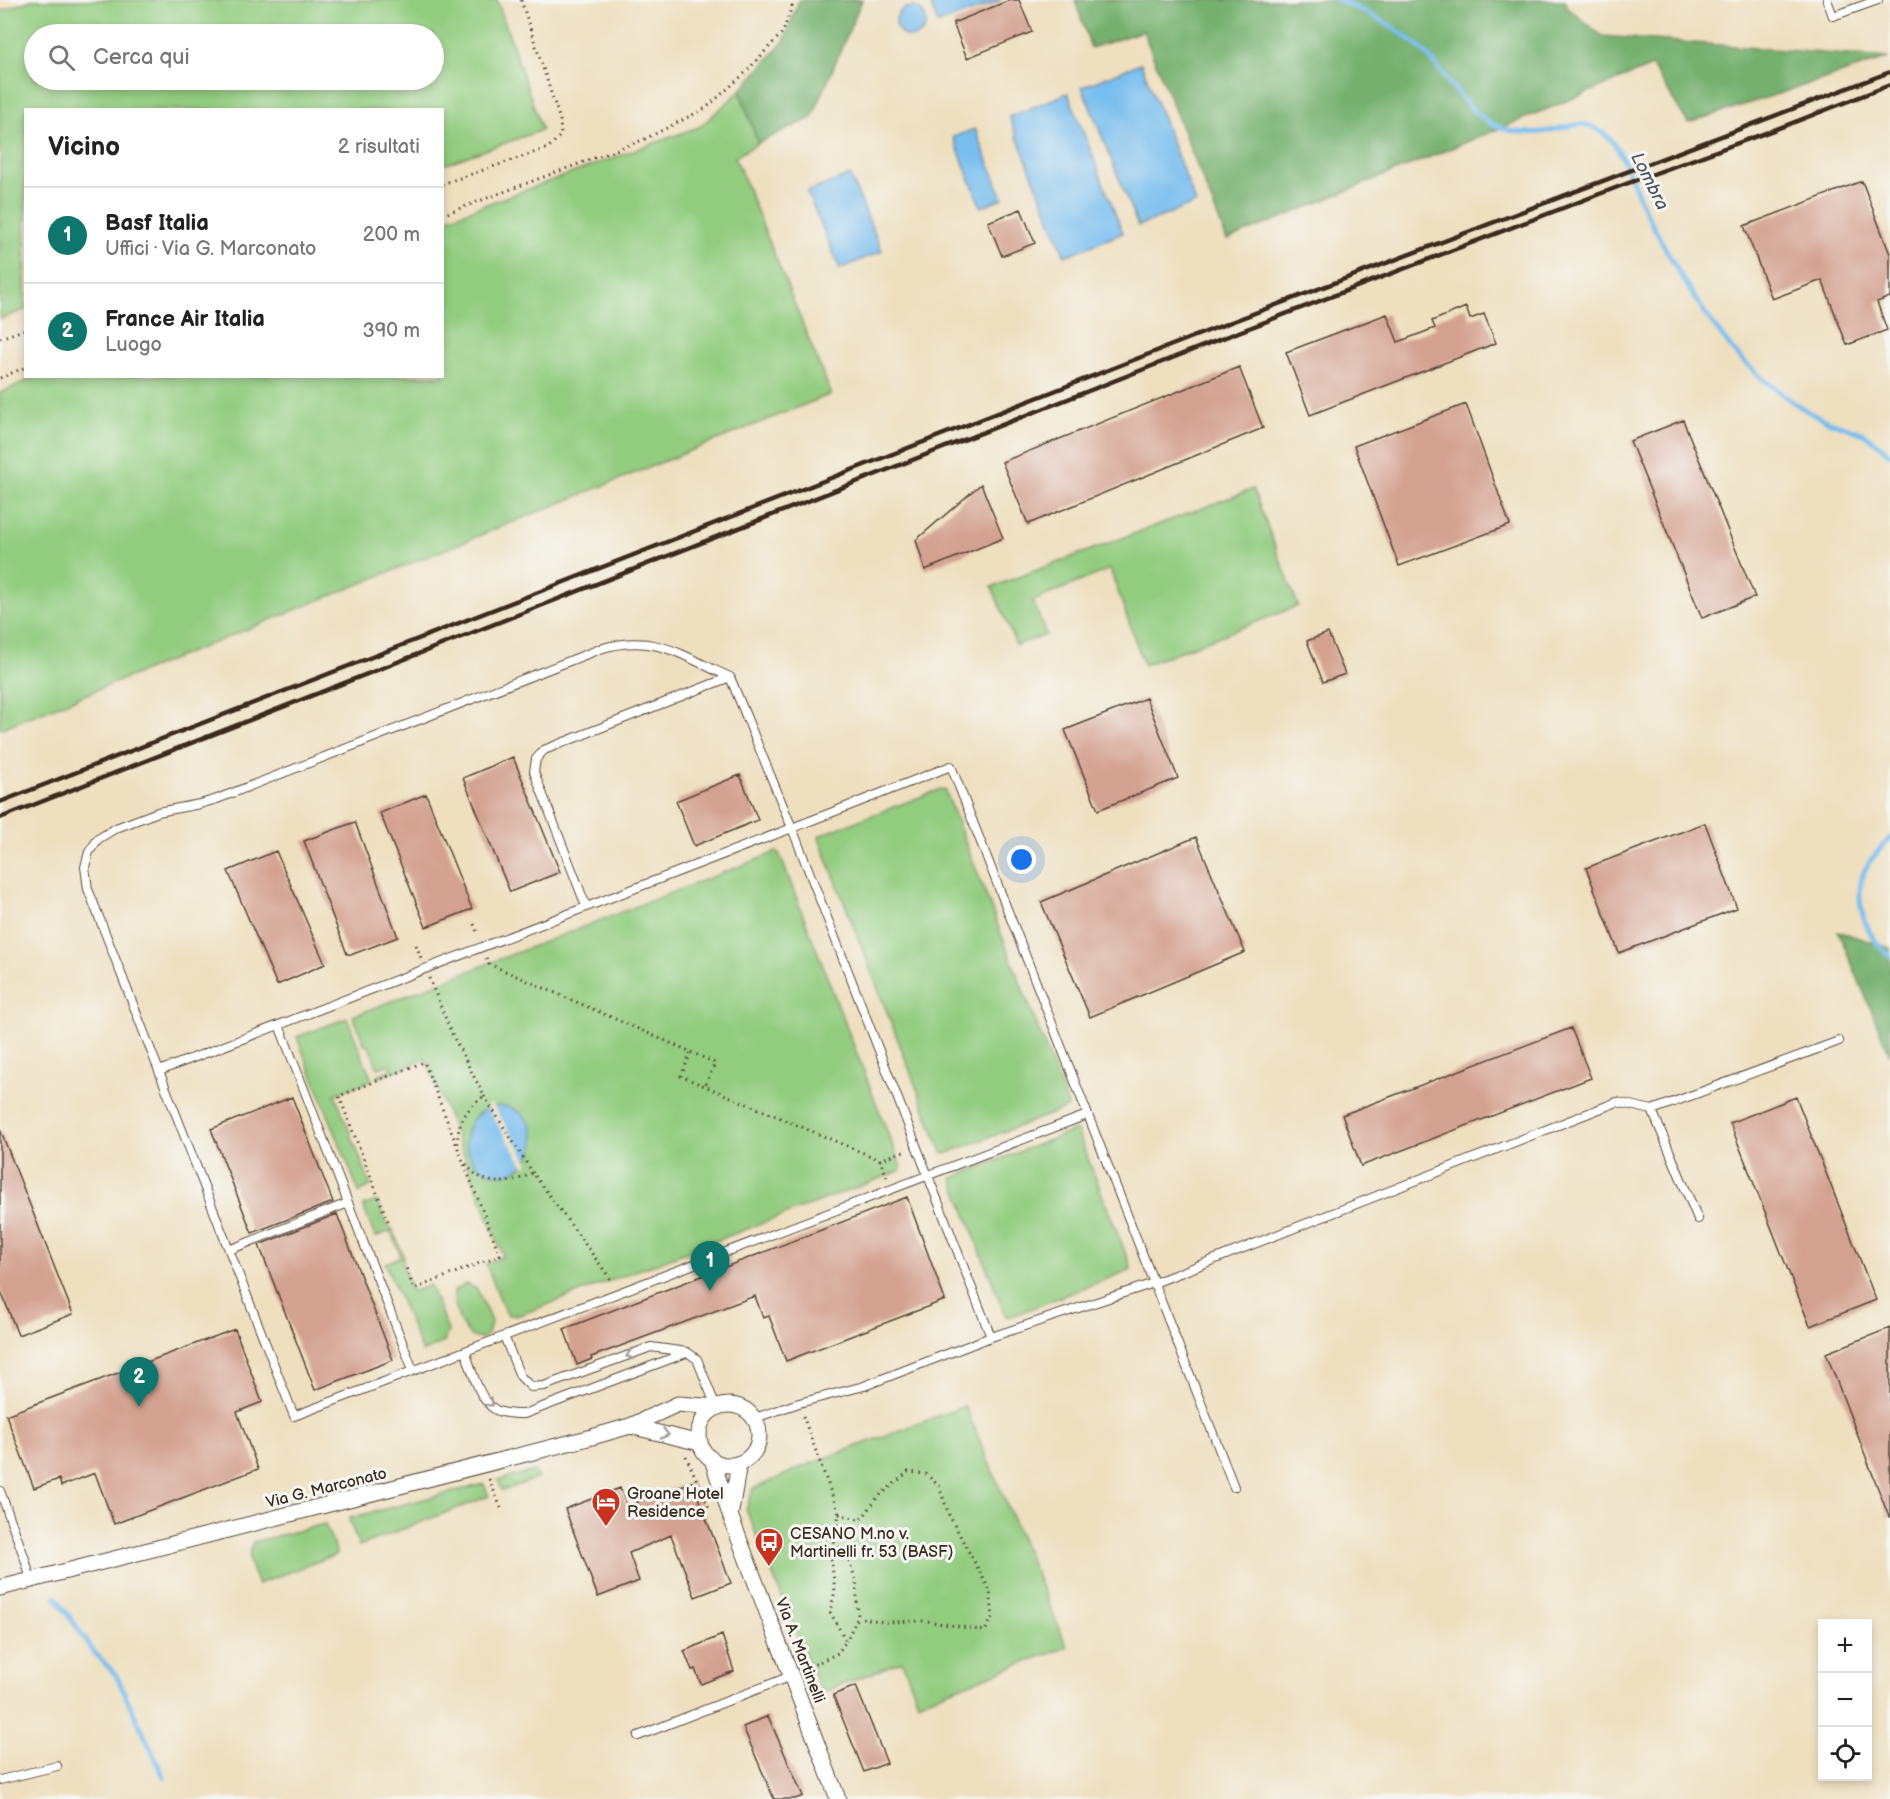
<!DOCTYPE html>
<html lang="it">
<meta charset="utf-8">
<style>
body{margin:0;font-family:"Balsamiq Sans",sans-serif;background:#f6f6f6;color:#222}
.controls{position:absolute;right:18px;bottom:18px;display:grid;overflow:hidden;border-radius:0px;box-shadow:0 3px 9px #0003}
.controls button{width:54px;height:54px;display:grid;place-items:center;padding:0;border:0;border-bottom:2px solid #e0e0e0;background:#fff;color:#222;font:30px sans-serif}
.you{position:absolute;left:1022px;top:860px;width:21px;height:21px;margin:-15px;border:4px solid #fff;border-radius:50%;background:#1a73e8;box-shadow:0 0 0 9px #1a73e833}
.badge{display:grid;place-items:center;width:39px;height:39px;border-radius:50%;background:#0f766e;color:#fff;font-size:20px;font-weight:700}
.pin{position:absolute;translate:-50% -50px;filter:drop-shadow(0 2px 3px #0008)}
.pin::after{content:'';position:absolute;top:32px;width:21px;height:18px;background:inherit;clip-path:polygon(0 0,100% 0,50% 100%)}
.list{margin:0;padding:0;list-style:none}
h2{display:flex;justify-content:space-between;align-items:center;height:78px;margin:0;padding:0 24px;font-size:26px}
h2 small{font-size:20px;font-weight:400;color:#767676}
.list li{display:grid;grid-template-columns:39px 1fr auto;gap:18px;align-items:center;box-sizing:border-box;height:96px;padding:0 24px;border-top:2px solid #e0e0e0}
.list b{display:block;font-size:22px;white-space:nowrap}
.list p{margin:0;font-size:20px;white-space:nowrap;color:#767676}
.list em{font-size:20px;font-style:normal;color:#767676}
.icon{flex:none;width:33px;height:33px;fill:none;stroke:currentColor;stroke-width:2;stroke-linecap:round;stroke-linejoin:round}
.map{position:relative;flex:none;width:1890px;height:1799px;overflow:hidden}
.search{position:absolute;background:#fff;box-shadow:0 3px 9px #0003;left:24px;top:24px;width:420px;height:66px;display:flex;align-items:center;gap:15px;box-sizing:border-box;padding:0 21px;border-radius:33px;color:#767676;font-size:22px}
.panel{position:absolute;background:#fff;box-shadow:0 3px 9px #0003;left:24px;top:108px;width:420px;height:270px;border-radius:0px}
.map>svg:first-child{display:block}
.green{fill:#92cc7f;stroke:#667b4e;stroke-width:1.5;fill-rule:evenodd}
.forest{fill:#75b06e;stroke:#586d46;stroke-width:1.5}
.water{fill:#77bdee;stroke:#597486;stroke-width:1.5}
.pier{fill:#eedfbf}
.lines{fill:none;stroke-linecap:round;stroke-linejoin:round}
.stream{stroke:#77bdee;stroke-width:5}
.building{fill:#d3a190}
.lane-casing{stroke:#564536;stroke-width:10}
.street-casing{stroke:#564536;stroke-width:17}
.path{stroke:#564536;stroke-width:3;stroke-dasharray:1.5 4.5;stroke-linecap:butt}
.lane{stroke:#fff;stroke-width:8}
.street{stroke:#fff;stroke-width:15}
.rail{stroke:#3b2a1e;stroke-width:4.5}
.oneway{stroke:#a79f9a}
.labels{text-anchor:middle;stroke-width:6;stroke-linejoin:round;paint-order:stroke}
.street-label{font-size:16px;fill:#3b2a1e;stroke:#f6f6f2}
.poi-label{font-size:16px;fill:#3b2a1e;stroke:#f6f6f2;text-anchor:start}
.water-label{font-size:18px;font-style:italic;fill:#4d565c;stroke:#f6f6f2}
</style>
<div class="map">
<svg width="1890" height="1799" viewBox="0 0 1890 1799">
<rect width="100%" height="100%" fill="#f6f6f2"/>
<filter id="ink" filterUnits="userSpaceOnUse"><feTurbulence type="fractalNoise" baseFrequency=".0167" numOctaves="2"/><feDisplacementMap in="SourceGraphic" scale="12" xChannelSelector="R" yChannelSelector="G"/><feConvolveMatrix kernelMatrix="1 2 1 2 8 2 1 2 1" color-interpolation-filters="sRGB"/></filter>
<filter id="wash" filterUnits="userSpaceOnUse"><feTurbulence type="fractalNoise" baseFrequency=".008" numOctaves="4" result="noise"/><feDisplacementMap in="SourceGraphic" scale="24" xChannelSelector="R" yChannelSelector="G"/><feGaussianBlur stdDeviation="1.35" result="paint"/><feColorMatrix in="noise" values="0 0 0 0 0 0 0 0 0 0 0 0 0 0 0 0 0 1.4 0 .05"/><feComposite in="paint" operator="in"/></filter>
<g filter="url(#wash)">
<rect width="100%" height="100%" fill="#eedfbf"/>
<path class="green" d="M31,0H497L542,130L443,165L442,110H26L25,310L0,319V11ZM34,34H434V80H34Z
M740,91L758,143L735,157L831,394L0,729V393L37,376H442L443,220L701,126Z
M1253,489L1298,606L1144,665L1110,569L1033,601L1046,635L1016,645L992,587Z
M941,789L945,790L1068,1105L1067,1108L945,1154L942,1153L819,838L820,835Z
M776,852L779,853L901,1167L900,1171L520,1315H508L504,1309L486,1264L503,1256L426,1059L378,1078L377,1075L392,1069L390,1064L378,1068L369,1046L365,1045L353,1016Z
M347,1018L372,1080L335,1094L371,1186L359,1192L297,1037Z
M1075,1130L1077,1131L1131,1267L1130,1270L1009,1317L1005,1315L952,1178Z
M377,1201L385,1221L393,1230L403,1255V1267L412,1292L430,1285L448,1331L444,1342L422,1352L385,1263L401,1257L391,1231L375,1237L363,1206Z
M466,1284L477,1289L491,1321L488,1334C467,1353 450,1304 455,1290Z
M965,1406L1067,1647L918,1702L902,1661L821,1693L746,1509L753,1489L804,1466Z
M535,1471L538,1478L502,1491L498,1480Z
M484,1484L489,1496L359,1546L349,1520L350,1518Z
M325,1524L337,1554L258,1584C251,1569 245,1558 253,1542Z"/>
<path class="forest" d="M799,0H862L812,118L758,143L740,91L784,41Z
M1075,0H1565L1568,8L1602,36L1889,58L1688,123L1652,66L1227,240L1143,31L1091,48Z
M1838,931L1890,948V1055Z"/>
<path class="water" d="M929,0H1002L938,24Z
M896 22a15 15 0 1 1 30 0a15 15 0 1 1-30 0Z
M1141,63L1196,203L1138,226L1082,87Z
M1068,93L1123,233L1065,256L1009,117Z
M975,129L1003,198L981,207L953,137Z
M850,175L882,251L840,269L807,192Z
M466 1140a34 34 0 1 1 68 0a34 34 0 1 1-68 0Z"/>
<path class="pier" d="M492,1104L529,1162L525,1167L486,1106Z"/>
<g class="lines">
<path class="stream" d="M1338,0C1371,13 1404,30 1429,57C1450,80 1468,115 1499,127C1514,133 1532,134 1548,131C1575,125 1588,117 1610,139C1624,153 1635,190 1644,208C1669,258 1698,308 1733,350C1752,372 1796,408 1823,419C1835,425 1849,427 1861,433C1872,438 1881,447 1890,454
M1890,838C1881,849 1869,859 1864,872C1853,901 1866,937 1890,956
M56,1597L93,1651L116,1675L164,1777"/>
</g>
<g id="blocks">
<path class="building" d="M1010,0H1019L1032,32L967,58L953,23Z
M1862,181L1890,254V297L1877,302L1887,330L1847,345L1822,280L1772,299L1744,226Z
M1021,209L1035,243L1002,256L988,222Z
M1466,307L1470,319L1484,314L1496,343L1310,415L1286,352L1387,314L1398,342L1435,328L1432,321Z
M1239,367L1263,428L1028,524L1002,462Z
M1466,404L1510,525L1399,566L1354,446Z
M1683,420L1755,597L1702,618L1630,441Z
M981,484L1003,538L925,570L916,540Z
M1328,633L1345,674L1323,682L1307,641Z
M1146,698L1178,778L1098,810L1065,730Z
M513,757L560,872L510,892L463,778Z
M740,775L758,820L694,846L676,801Z
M426,794L472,909L426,927L380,813Z
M355,822L398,937L353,954H347L304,841Z
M1705,823L1737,908L1619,953L1586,868Z
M1196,837L1245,952L1090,1017L1041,902Z
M276,851L325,964L277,985L228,871Z
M1571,1028L1591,1078L1361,1166L1342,1115Z
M292,1097L333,1202L252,1233L211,1129Z
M1796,1097L1876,1300L1810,1326L1730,1123Z
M0,1129L73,1314L18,1335L0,1289Z
M907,1197L945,1300L786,1361L769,1316L763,1318L755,1296L591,1357L592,1359L577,1365L564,1329Z
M337,1214L393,1360L315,1390L259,1245Z
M1890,1328V1517H1889L1826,1353Z
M235,1329L262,1402L237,1412L258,1469L114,1524L95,1473L61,1486L59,1479L34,1488L6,1415Z
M692,1482L731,1583L695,1597L671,1535L629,1553L639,1581L598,1597L565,1509L620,1488L627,1506Z
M722,1635L734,1671L701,1684L695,1669L692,1670L684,1651Z
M856,1686L887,1763L864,1772L833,1695Z
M768,1716L803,1796L795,1799H774L743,1727Z"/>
</g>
</g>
<g filter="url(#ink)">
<use href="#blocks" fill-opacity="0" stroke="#564536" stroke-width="1.5"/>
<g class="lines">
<g class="lane-casing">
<path id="lane" d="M1827,0L1833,16L1878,0
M586,906L534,772L536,759L544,750L730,677
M279,1025L413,1370
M159,1071L294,1416L1087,1115
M1652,1110L1839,1041
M229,1250L348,1203
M504,1336L520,1376L531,1387L544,1386L651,1347L687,1352L697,1359L716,1407
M991,1337L1154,1283L1617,1102L1652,1110L1698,1219
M465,1351C472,1369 478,1400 496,1410C504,1414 515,1414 524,1414L686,1353
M755,1418L799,1403L864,1386L991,1337L792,828L159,1071L88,889L85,867L89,852L98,839L116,828L158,812L200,804L217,799L600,649C655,632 682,656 730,677L792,828L951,766L1234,1487
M0,1491L25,1559L31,1580
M638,1736L791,1676
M0,1780L57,1766"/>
</g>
<g class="street-casing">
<path id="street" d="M699 1435a30 30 0 1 1 60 0a30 30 0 1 1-60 0Z
M630,1426L700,1443
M712,1459L730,1515L838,1799
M731,1511L739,1463
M0,1588L592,1437L630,1426L678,1404L716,1407"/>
</g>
<path class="path" d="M442,184L548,148L561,135L560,120L521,0
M442,215L645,139L706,108L743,75L783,32L794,0
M0,338L26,329
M0,378L26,367
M474,924L478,935
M416,945L421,958
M486,958L489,964L691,1052L681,1076L880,1160
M429,978L452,1034L484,1096C467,1109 456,1122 458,1145
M691,1052L715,1063L705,1086
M484,1096L533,1173
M466,1164C484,1188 509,1185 533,1173L612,1281
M887,1177L880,1160L907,1150
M388,1221L339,1096L424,1062L500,1255L414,1289L405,1265
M803,1416L839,1514L831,1556L835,1591L830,1612L846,1641L838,1653L805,1669
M686,1456L710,1510
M489,1479L501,1508
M839,1514L861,1520L877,1498L908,1472L926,1474L939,1486L949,1515L990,1591L993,1616L985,1631L927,1621L884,1622L858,1617
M834,1542L849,1561L856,1580L858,1617L846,1641"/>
<use href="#lane" class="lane"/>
<use href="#street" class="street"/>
<path class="rail" d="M0,802L1231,322L1890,72
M0,818L1236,333L1623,185L1787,125L1890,85"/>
</g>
<defs><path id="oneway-chevron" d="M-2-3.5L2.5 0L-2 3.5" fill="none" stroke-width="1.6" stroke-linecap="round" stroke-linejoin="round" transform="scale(1.5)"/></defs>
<g class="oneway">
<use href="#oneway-chevron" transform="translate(630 1355) rotate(160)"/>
<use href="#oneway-chevron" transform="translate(490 1403) rotate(44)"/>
<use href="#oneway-chevron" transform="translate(665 1434) rotate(13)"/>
</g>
</g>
<defs>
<g id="hotel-pin" transform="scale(1.5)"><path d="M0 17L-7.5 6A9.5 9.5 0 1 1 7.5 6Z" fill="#c8321e" stroke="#f6f6f2"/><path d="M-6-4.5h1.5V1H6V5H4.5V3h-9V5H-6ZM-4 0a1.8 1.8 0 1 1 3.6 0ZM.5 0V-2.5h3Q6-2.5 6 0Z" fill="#fff"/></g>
<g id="bus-pin" transform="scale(1.5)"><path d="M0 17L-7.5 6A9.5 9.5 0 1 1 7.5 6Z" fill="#c8321e" stroke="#f6f6f2"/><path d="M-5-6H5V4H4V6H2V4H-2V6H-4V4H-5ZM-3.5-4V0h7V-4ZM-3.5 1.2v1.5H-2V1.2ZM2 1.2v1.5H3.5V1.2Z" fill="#fff"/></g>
</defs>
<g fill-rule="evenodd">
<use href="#hotel-pin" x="606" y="1502"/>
<use href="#bus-pin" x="769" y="1542"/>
</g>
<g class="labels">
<g class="street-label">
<text transform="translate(326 1487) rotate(-14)" y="6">Via G. Marconato</text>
<text transform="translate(801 1650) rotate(69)" y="6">Via A. Martinelli</text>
</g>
<g class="poi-label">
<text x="627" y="1499">Groane Hotel<tspan x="627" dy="18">Residence</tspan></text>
<text x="790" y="1539">CESANO M.no v.<tspan x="790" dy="18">Martinelli fr. 53 (BASF)</tspan></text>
</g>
<g class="water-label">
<text transform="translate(1650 181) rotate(63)" y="6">Lombra</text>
</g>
</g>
</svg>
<div class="controls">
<button>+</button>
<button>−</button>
<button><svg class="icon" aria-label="locate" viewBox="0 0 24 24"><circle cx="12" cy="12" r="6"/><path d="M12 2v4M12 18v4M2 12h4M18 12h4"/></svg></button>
</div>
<div class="you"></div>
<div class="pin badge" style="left:710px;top:1291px">1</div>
<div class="pin badge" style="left:139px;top:1407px">2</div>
<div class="search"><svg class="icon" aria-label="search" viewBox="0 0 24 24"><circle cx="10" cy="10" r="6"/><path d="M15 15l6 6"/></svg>Cerca qui</div>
<section class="panel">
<h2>Vicino<small>2 risultati</small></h2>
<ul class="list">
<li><span class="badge">1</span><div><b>Basf Italia</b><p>Uffici · Via G. Marconato</p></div><em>200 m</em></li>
<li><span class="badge">2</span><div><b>France Air Italia</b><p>Luogo</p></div><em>390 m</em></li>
</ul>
</section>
</div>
